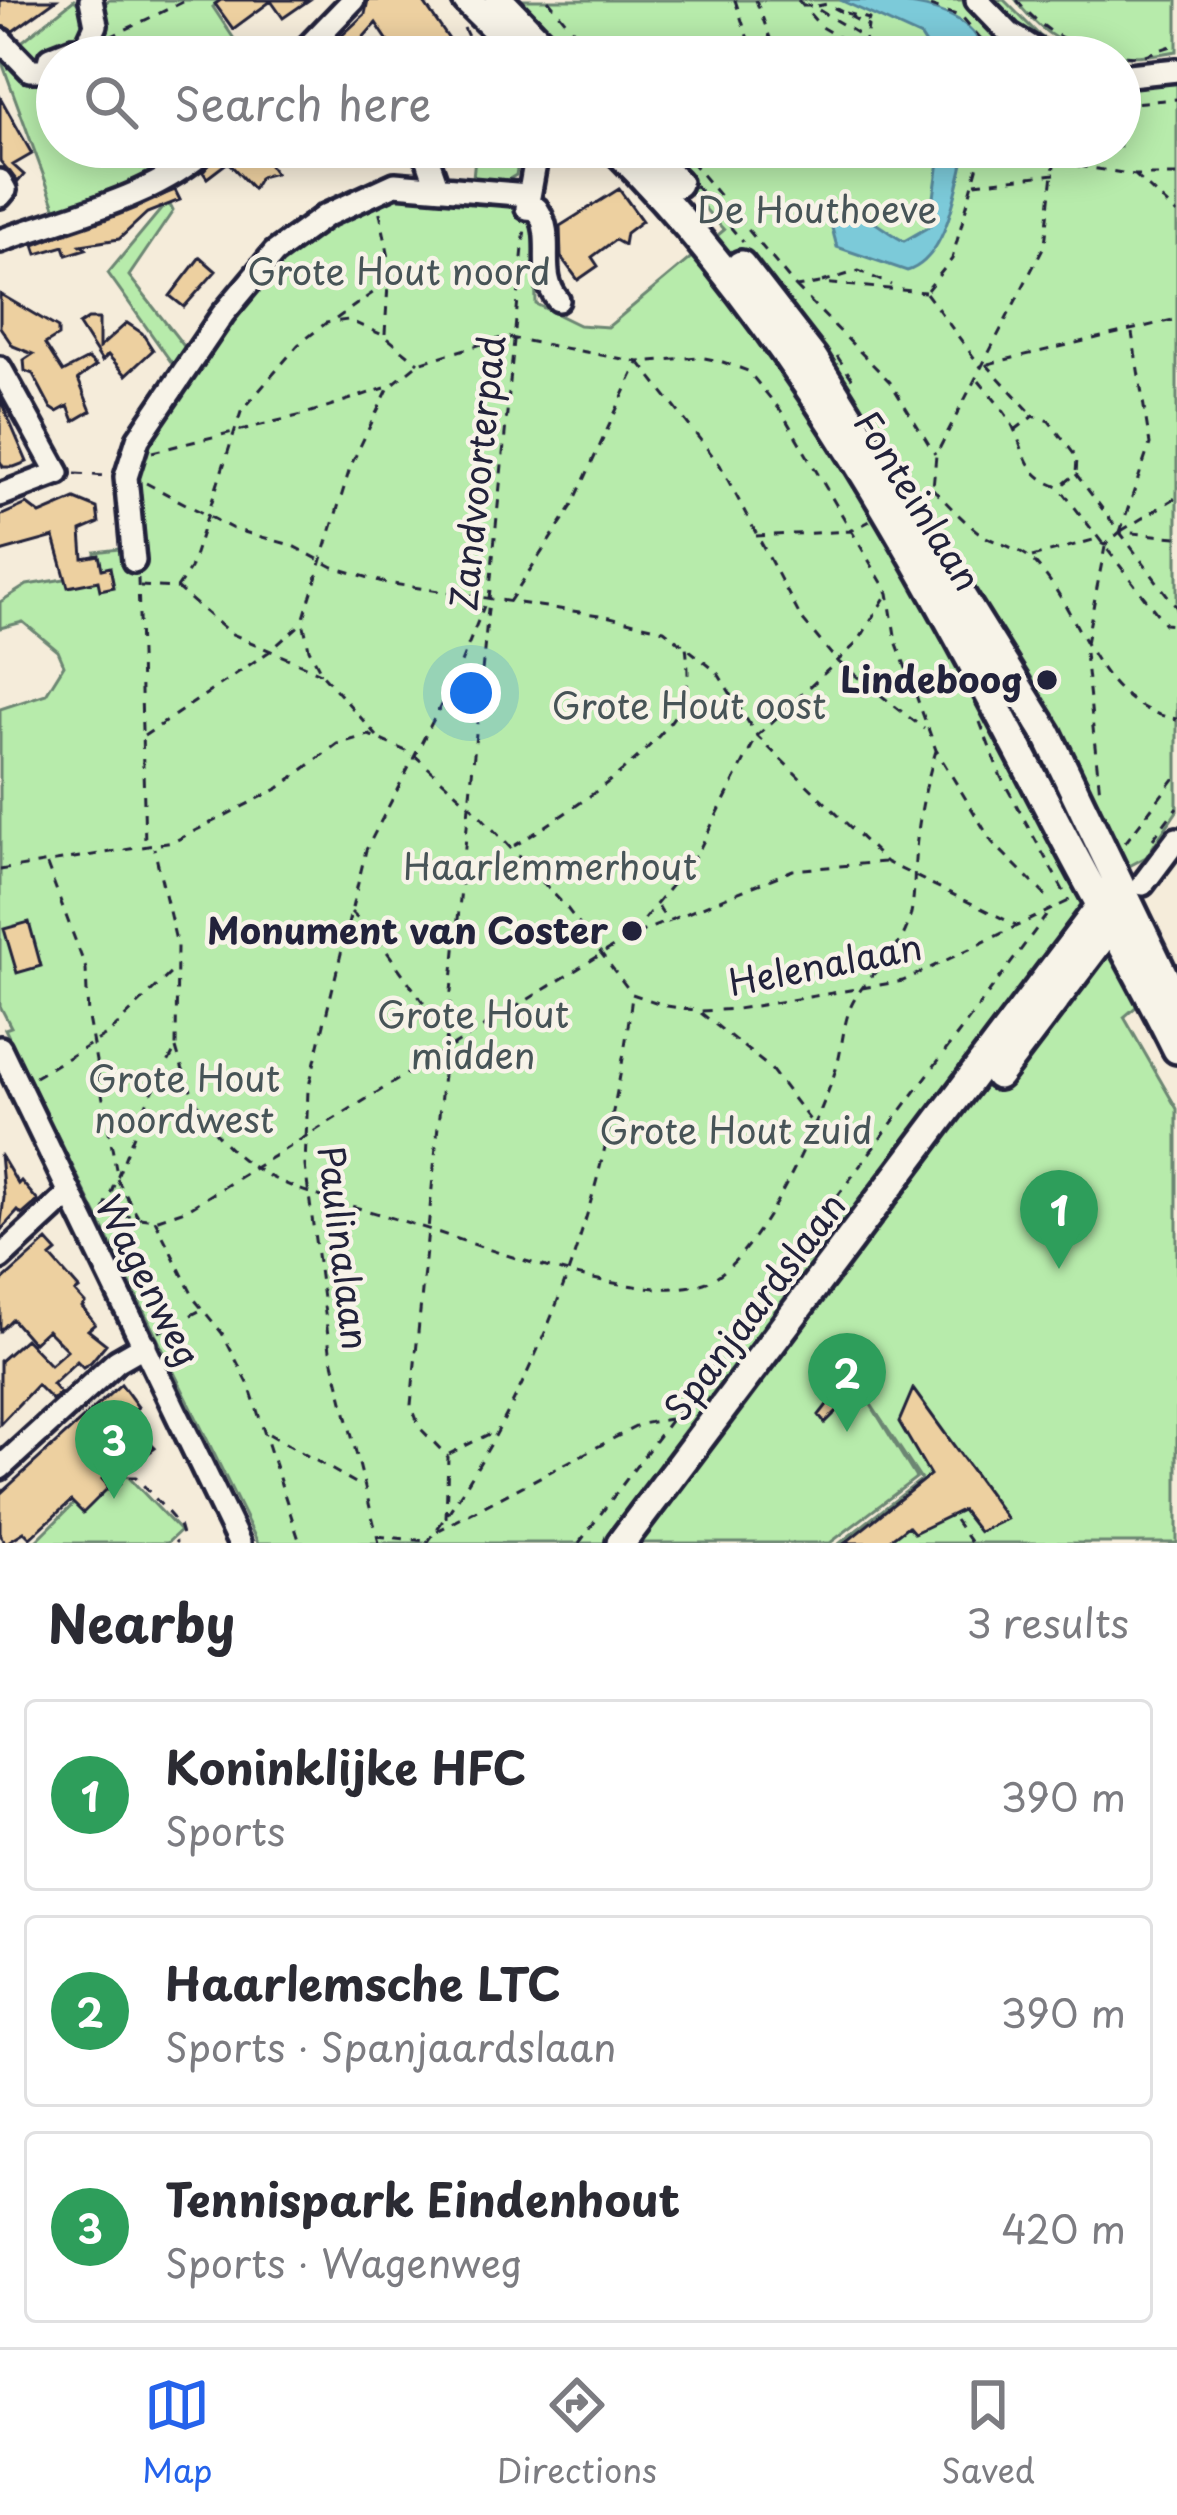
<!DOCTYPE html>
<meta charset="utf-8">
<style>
body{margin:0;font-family:"Playpen Sans",sans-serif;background:#f2f2f3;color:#2b2b33}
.you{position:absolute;left:471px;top:693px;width:42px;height:42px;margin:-30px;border:9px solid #fff;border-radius:50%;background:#1a73e8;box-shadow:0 0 0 18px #1a73e833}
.badge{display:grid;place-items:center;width:78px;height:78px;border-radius:50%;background:#2563eb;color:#fff;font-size:39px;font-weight:700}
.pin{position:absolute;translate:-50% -99px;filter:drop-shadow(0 3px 6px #0008)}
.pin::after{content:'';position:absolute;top:63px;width:42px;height:36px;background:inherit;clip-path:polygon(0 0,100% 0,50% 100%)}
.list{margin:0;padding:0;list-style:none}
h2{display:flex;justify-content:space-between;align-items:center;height:156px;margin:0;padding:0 48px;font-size:51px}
h2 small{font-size:39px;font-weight:400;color:#7c7c81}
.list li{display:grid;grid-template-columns:78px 1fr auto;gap:36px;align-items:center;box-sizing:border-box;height:192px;margin:0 24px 24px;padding:0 24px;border:3px solid #e1e1e2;border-radius:12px}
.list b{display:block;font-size:45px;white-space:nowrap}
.list p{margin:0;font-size:39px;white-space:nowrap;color:#7c7c81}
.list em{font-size:39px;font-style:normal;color:#7c7c81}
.icon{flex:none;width:66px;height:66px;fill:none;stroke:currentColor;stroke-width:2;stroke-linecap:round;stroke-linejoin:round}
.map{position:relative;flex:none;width:1177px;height:1543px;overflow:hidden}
.search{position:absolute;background:#fff;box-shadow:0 6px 30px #0003;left:36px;right:36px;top:36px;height:132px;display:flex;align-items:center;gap:30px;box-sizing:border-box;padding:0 42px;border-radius:66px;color:#7c7c81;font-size:45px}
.sheet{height:804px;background:#fff}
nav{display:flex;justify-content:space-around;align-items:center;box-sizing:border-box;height:168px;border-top:3px solid #e1e1e2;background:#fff;font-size:33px;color:#7c7c81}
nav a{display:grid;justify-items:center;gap:6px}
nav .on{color:#2563eb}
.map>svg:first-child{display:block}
.green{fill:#b7ebab;stroke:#6c8673;stroke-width:3}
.water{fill:#7bcad9;stroke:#57879a;stroke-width:3}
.building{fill:#edd0a0;stroke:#22223b;stroke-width:3}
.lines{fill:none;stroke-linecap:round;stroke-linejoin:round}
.minor-casing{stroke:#22223b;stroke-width:30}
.major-casing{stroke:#22223b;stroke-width:36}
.path{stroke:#22223b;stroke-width:3;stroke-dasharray:9 9;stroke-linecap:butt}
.minor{stroke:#f7f3e8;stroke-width:21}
.major{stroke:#f7f3e8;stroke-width:27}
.poi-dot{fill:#22223b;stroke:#f7f3e8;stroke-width:4.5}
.labels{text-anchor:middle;stroke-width:9;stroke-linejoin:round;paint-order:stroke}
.park-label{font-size:36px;fill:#475457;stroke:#f7f3e8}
.street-label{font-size:36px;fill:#22223b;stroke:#f7f3e8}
.poi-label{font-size:36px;font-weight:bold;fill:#22223b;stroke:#f7f3e8;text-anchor:end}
</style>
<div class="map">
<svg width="1177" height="1543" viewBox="0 0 1177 1543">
<rect width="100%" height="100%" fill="#f5ecda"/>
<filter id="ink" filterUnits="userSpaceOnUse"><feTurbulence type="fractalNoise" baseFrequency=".00833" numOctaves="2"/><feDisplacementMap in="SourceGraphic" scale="24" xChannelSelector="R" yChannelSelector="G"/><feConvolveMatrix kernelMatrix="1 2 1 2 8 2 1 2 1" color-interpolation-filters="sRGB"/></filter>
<g filter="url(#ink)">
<path class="green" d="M74,0L85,10C86,40 57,59 30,62L14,48Z
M109,0H221L213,7L246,57H153L140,40L117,57H94L102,5Z
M510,0H1004L1040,36L1076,57H567Z
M1016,0H1177V51C1113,63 1056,57 1016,0Z
M0,57L20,77H43L57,95V147H127L140,166L170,147H192V155L58,215Z
M1177,67V811L1146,857L1084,890L1143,1001L1124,1017L1177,1109V1543H840L921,1480L868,1400L916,1478L830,1543H258L5,1029L11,1027L0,1006V709L46,694L64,665L58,651L23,622L0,628V602L27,585L96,574L95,552L127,548L133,492L139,494L138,479L130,476L151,428L283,249L397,190L514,200L534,215L536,304L579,325L608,327L724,230L650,147H1120V76Z
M476,147H521L516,175L506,181L473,178Z
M168,201L173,211L129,276L187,350L174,366L108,273Z
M115,1463L180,1531L167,1543H34Z"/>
<path class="water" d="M840,0C883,0 977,0 984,57H934L921,37Z
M941,147H967C957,184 948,259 907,271L837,247L832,228C853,193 881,232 904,241L930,226Z"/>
<path class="building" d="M0,0H56L13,31L0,25Z
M221,0H309L283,18L271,1L233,29L215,4Z
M368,0H422L461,57H416L408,45L396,53L376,23L346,57H319L365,14Z
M0,97L32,154L13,165L24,175L18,182L0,161Z
M224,147H257L275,173L260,177L253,189L228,162L207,178L203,172Z
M619,189L642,221L626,233L624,245L615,240L592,257L598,266L578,280L561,257L560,226Z
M175,190L180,200L147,213L119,239L81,245L86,249L67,255L64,246L37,254L34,245Z
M200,257L216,271L184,307L170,296Z
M0,294L58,328V336L45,344L63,372L88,359L96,366L78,379L91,411L74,421L68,406L57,412L51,408L33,374L25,371L24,360L33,354L13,346L0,327Z
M88,319H99V348L127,323L142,333L153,350L126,375L108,355L102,361L79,325Z
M0,399L27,462L14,467H3L0,461Z
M75,499L97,508L99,523L81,531L83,558L99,555L102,569L110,567L114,587L100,590L98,581L68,587L54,537L0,552V516L27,504L40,514Z
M29,922L41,966L17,973L4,929Z
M0,1154L18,1184L21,1181L38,1201L22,1215L18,1211L0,1231L4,1197Z
M47,1241L57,1252L51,1257L79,1289L75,1292L85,1303L82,1307L95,1324L88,1330L106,1344L91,1362L83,1367L77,1361L52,1384L60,1393L52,1400L37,1385L0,1424V1361L25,1339L50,1365L67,1350L47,1330L33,1343L12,1319L0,1331V1283Z
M121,1384L138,1407L106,1435L121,1450L140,1433L155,1448L127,1469L118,1460L102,1479L109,1487L83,1513L71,1501L30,1538L24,1532L6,1543L0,1536V1494Z
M843,1384L857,1386L864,1399L860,1408L838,1410L825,1423L819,1415Z
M913,1389L1007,1519L979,1532L962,1510L914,1533L908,1526L886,1543H845L930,1475L899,1422Z"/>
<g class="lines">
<g class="minor-casing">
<path id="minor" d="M977,0L1010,34L1047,57
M1,40L30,70H47
M83,54L96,25L91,0
M298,57L353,0
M1120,76L1177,70
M57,85L47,70L50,58L73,49L85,57
M139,147L145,155L157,147
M538,147L527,208L537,209C557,238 535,273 558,300
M428,160L437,186
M0,181L5,190L0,196
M0,241C68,216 155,198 209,147
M0,368L58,473L0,495
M134,561L126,477L138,439L223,314L274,253L325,216L395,184L528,195
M1143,884L1177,839
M0,1048L239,1543
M0,1258L68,1195
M0,1468L117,1361L145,1345"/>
</g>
<g class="major-casing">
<path id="major" d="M467,0L525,57
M499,0L554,57
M614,147C800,331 933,585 1053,816C1093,894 1138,970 1177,1049
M641,147L677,183
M741,265L813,358L1047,734L1177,1004
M998,1075L1123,910
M621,1543L1102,904L1118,902"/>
</g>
<path class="path" d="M548,0L595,57
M735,0L754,57
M756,0L777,57
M798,0L821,27L873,57
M913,0L962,17L997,57
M1017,0C1049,39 1085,53 1135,56
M802,6H812L865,38V50
M817,6L827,4L868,26L866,39
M846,13L869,19L867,25
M464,28L477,57
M110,37L187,0
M1145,55L1177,44
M877,57H881
M1120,104L1177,99
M679,147L796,287L820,283L925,292
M805,147L809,152L818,147
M1060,163L1135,175H1177
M1135,175L1177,214
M975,183L1055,174
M695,185L743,242
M822,282L859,271L891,285
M796,287L890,382L935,454
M927,290L952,259L983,147
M926,293L981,367
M336,319L388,282L390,263L379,208
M385,334L388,284
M837,356L855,383
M640,363L720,465L801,618L836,660L924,729
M986,364L1032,414
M988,364L1177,319
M979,381C990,395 1007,412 1014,429C1026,455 1026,476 1059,487L1165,624L1177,625
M1015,430L1033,416L1049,421L1077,458L1076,474L1061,486
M152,452L302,415L385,388
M75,474L107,476
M1076,474L1177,608
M146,483L233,529L291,545L333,567L386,583L606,616L664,630L717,672L757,736L886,862L1018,926
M933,489C948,504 963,521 981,534C996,544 1018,547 1031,559C1085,611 1091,705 1177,719
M922,496L933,488L936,455L1045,244L1056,147
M1121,531L1177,497
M1120,532L1150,444L1132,333
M756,536L851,531L870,521
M1032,557L1093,540L1105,545L1120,532L1177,537
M138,578L145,844
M140,586L177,588L230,633L321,673
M177,588L190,569L241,412L298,345L326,323L348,320L385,336L418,363
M509,602L572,506L638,363
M1086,643L1105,547
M1085,653L1100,793
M980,722L1001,777L1069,901
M144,736L270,651L302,623
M377,736L322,674L309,649L303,621L351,465L389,387L419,363L505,337L639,362L699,357L720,361L748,371L781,411L888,593L896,641L936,750L992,842L1051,901
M1153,839L1177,807
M1125,843L1177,775
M514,846C563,816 670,748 686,692C690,678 687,659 686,645
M47,865L86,969L88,1018L116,1169
M0,870L173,842L279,788L337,744L369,735L413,754L472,807L566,907L632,994L667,1006L701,1011L737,1009L903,981L1075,898
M658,907L669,923
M351,912L378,939L447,1036
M633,933L697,854L757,736L858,642L887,594
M701,1013L770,1068L812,1123
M176,1048C213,1177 279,1184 396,1219C471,1241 631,1307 704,1283C758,1264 817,1125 835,1072C843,1050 842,1023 853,1002C869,972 899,956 909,921C916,898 913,873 916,849C919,817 926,782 936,751
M35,1077L108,1034L177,967
M117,1179L138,1217
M104,1210L147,1102L176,1048L177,945L154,848
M104,1213L155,1220L188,1209L631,936L793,870L884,862
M155,1220L195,1300L222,1333L249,1385L300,1543
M159,1332L201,1310
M269,1434L359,1485
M449,1454L499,1429
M115,1488L128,1477H136L179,1525L182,1535L175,1543
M446,1518L448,1457L420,1428L411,1405L525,227
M955,1520L971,1543
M437,1531L641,1424L670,1419
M377,1536L427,1541
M379,1543L330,1350L305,1166L308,1090L366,850L454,680L484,606
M427,1543C544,1383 608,1192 632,996
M579,1543L1046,916"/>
<use href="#minor" class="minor"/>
<use href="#major" class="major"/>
</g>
</g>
<g class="poi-dot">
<circle cx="1047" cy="680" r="12"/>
<circle cx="632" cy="931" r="12"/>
</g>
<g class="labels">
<g class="park-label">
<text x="817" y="223">De Houthoeve</text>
<text x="399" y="285">Grote Hout noord</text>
<text x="689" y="719">Grote Hout oost</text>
<text x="550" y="880">Haarlemmerhout</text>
<text x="473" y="1028">Grote Hout<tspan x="473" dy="41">midden</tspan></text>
<text x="184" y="1092">Grote Hout<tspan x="184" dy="41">noordwest</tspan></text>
<text x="736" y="1144">Grote Hout zuid</text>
</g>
<g class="street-label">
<text transform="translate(478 473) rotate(-84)" y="13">Zandvoorterpad</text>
<text transform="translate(917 501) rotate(58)" y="13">Fonteinlaan</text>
<text transform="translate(825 965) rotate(-11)" y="13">Helenalaan</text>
<text transform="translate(343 1248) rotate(83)" y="13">Paulinalaan</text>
<text transform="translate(148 1281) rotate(63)" y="13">Wagenweg</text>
<text transform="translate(755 1307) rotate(-53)" y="13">Spanjaardslaan</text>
</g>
<g class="poi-label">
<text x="1023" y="693">Lindeboog</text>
<text x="608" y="944">Monument van Coster</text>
</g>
</g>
</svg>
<div class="you"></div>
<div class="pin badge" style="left:1059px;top:1269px;background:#2e9e5b">1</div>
<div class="pin badge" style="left:847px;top:1432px;background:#2e9e5b">2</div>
<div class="pin badge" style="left:114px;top:1499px;background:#2e9e5b">3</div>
<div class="search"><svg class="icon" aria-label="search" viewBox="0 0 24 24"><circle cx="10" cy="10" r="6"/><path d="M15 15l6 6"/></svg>Search here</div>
</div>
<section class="sheet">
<h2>Nearby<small>3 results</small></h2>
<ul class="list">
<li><span class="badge" style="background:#2e9e5b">1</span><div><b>Koninklijke HFC</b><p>Sports</p></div><em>390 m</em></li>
<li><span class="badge" style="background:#2e9e5b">2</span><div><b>Haarlemsche LTC</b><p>Sports · Spanjaardslaan</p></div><em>390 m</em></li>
<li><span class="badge" style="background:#2e9e5b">3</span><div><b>Tennispark Eindenhout</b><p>Sports · Wagenweg</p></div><em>420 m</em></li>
</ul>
</section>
<nav>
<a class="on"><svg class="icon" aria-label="map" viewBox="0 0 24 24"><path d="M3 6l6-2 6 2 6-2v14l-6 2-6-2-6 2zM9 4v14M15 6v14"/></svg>Map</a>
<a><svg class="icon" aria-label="directions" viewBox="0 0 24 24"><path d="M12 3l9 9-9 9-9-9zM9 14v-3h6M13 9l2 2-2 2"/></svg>Directions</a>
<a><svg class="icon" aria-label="saved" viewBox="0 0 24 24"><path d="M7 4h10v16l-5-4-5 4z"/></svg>Saved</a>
</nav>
